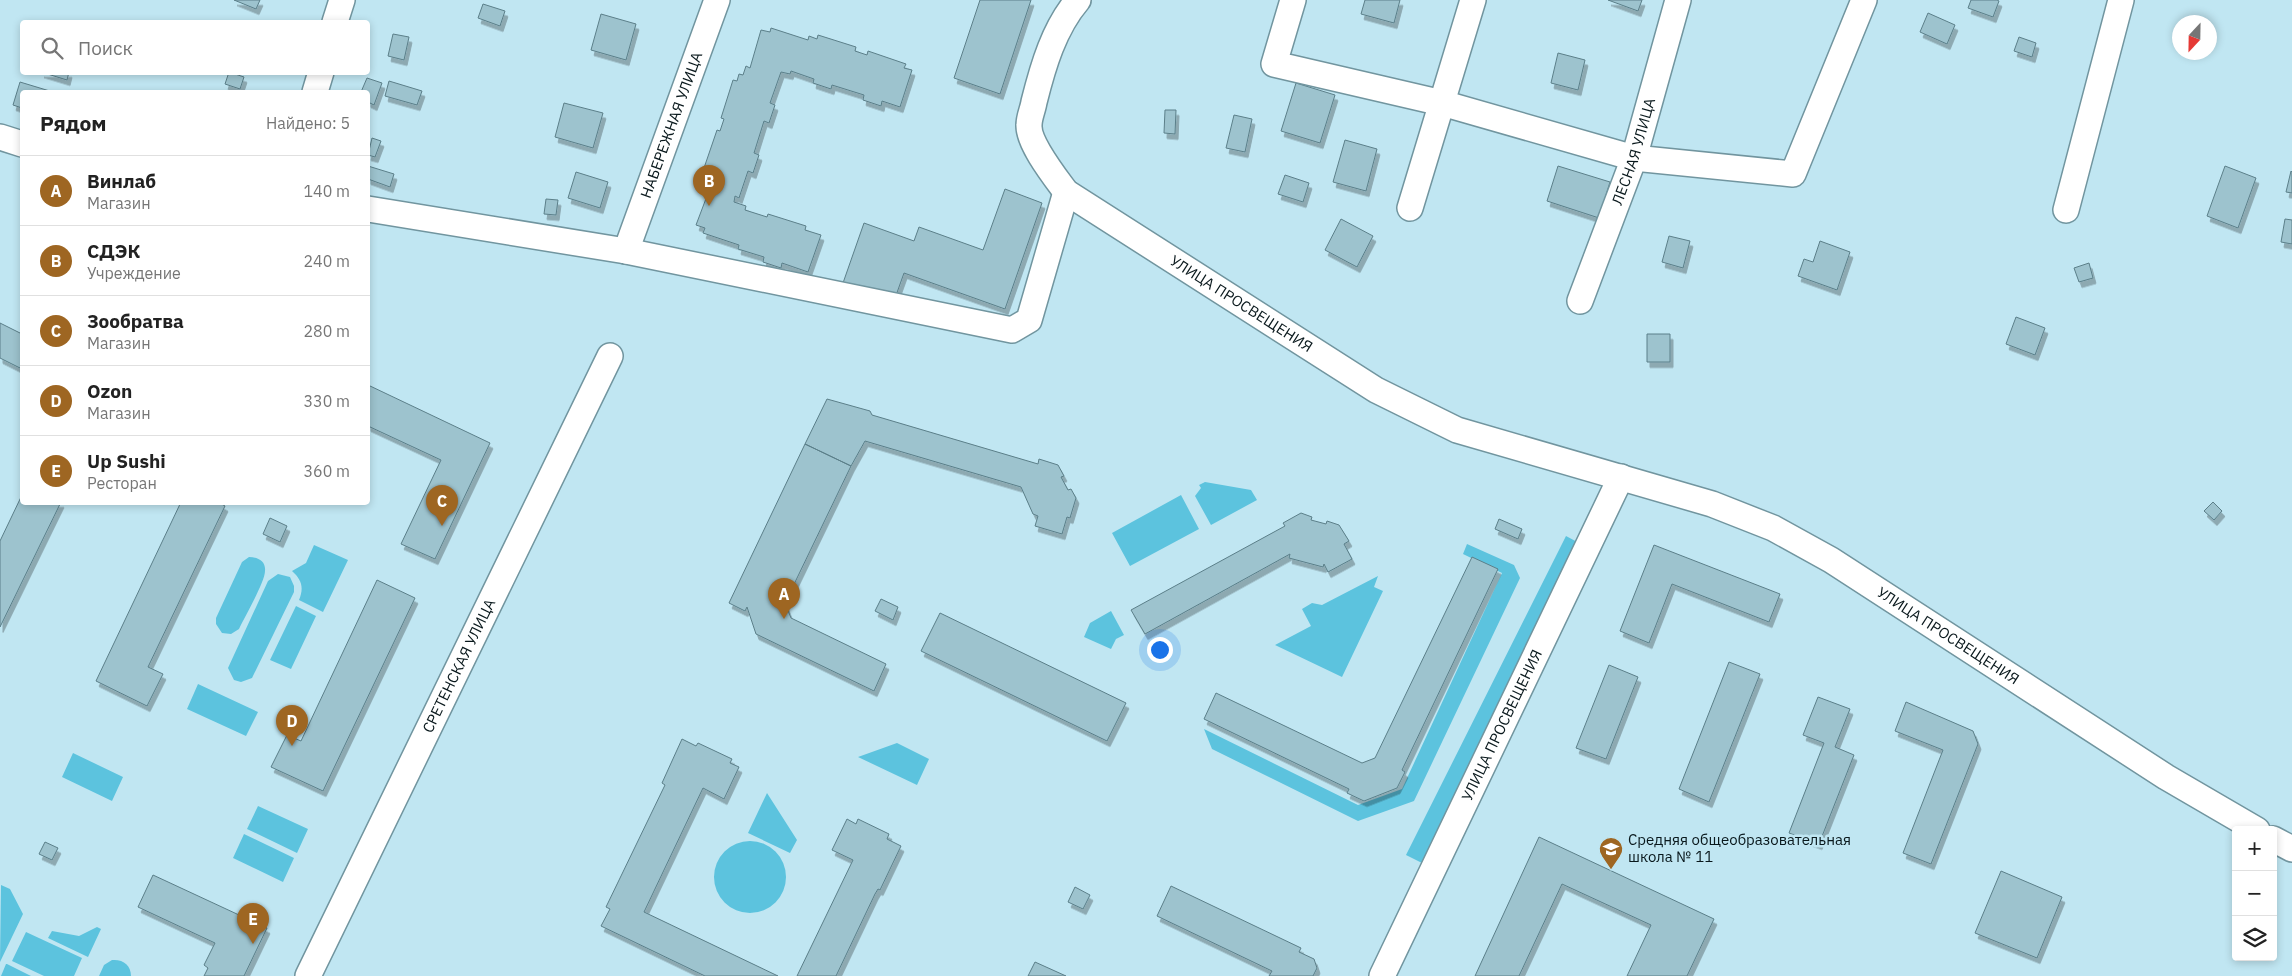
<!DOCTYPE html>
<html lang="ru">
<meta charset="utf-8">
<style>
body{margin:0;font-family:"IBM Plex Sans",sans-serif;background:#f6f6f6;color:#222}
.controls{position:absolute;right:15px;bottom:15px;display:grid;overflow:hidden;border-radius:5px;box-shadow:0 2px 8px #0003}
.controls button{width:45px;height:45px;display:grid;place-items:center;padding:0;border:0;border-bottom:1px solid #e0e0e0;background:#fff;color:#222;font:25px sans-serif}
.compass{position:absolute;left:2172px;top:15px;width:45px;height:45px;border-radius:50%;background:#fff;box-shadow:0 2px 8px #0003;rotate:202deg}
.you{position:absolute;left:1159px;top:649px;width:18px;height:18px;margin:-12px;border:4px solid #fff;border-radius:50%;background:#1a73e8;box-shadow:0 0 0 8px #1a73e833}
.badge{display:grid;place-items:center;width:32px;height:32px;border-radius:50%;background:#9e6622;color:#fff;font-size:16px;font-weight:700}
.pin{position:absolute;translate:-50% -41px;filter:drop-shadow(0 1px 2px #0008)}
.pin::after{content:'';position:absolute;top:26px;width:18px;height:15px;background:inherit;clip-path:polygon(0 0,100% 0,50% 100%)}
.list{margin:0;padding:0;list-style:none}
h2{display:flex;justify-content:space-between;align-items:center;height:65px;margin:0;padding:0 20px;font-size:21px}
h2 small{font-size:16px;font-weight:400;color:#767676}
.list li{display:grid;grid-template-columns:32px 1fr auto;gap:15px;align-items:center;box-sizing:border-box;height:70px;padding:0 20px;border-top:1px solid #e0e0e0}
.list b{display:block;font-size:19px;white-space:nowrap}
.list p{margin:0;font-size:16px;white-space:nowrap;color:#767676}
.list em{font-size:16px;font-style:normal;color:#767676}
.icon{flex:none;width:28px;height:28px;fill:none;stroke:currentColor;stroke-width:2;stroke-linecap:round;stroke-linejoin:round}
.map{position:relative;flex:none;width:2292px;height:976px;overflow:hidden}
.search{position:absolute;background:#fff;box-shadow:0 2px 8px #0003;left:20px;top:20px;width:350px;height:55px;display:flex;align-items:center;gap:12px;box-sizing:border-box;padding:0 18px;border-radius:5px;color:#767676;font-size:19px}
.panel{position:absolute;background:#fff;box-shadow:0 2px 8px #0003;left:20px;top:90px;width:350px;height:415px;border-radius:5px}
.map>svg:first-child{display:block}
.green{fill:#5cc3de}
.building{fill:#9dc3ce;stroke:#5b7f89;filter:url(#shadow)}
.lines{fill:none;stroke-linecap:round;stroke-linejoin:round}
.minor-casing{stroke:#71959f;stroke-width:28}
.minor{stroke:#fff;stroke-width:25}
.labels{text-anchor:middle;stroke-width:5;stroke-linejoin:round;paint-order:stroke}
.street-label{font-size:15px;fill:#09181c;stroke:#c0e6f2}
.poi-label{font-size:15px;fill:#09181c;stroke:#c0e6f2;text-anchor:start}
</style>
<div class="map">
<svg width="2292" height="976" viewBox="0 0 2292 976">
<defs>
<filter id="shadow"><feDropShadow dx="3" dy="5.5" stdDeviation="0" flood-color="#0004"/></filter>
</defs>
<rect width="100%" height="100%" fill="#c0e6f2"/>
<path class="green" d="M1205,482L1251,490L1257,500L1211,525L1195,496L1201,488L1199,485Z
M1181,495L1199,529L1130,566L1112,533Z
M1566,536L1581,544L1424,864L1406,855Z
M1467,544L1514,565L1520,578L1414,801L1358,821L1212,749L1204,729L1358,805L1402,789L1502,573L1463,554Z
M314,545L348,560L323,612L299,600C304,588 302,580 292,571L306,563Z
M249,557C258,557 266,561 265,571C265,582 245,616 239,629L231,634L222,633L216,624V618L242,562Z
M278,574L290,577L294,586V592L252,678L241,682L234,680L228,668L268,581Z
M1378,576L1374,587L1383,591L1342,677L1275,645L1311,626L1302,609L1312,603L1322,605Z
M296,606L316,616L291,669L270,660Z
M1111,611L1124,635L1116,639L1111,649L1084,637L1090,623Z
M198,684L258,712L246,736L187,709Z
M897,743L929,759L917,785L858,757Z
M73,753L123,777L112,801L62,777Z
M767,793L797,840L790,853L748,833Z
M258,806L308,829L297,853L247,829Z
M244,834L294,858L283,882L233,858Z
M714 877a36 36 0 1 1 72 0a36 36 0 1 1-72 0Z
M1,885L10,889L23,914L0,962Z
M97,927L101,929L88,957L48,938L52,931L79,936Z
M26,932L82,958L74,976H44L12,961Z
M112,960C123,959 131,965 131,976H99L104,965Z
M6,964H7L31,976H1Z"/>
<path class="building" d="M234,0H260L256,9Z
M980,0H1031L1000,94L954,78Z
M1365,0H1400L1394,23L1361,14Z
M1608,0H1642L1638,11Z
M1971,0H1997L1999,1L1993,17L1968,8Z
M483,4L505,11L500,26L478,18Z
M1928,13L1955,25L1947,44L1920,32Z
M601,14L636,24L626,60L591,50Z
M771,28L808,40L809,36L817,39L818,35L856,47L855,51L867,55L868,51L906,64L904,68L912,70L900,107L882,101L881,106L863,100L864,95L832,85L831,89L813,83L814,79L791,71L790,74L781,72L770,103L775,105L769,123L764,121L754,153L759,155L753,173L748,171L739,198L735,196L734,202L746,206L745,210L767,217L768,214L806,226L805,230L821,235L808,272L782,263L781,268L763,262L764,257L738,249L739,245L703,233L705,228L696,225L710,188L706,187L709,178L706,176L708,169L704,168L717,130L720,131L724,119L721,118L733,80L737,81L739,74L743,75L746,66L750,68L761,30L770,32Z
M393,34L409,37L404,60L388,56Z
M2019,37L2036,43L2032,57L2014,51Z
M1558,53L1585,60L1578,90L1551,83Z
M41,72H69L67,80Z
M229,72L244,77L240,89L225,84Z
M367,78L382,83L374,105L368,102V92H361Z
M389,81L422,91L417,105L385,96Z
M20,82L53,92H22V108L13,105Z
M1296,83L1335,95L1320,143L1281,131Z
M564,103L603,113L593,148L555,137Z
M1165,110H1176L1175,134L1164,133Z
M1234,115L1252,119L1245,152L1226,148Z
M372,138L381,141L375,157L368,155Z
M1345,140L1377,149L1366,191L1333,182Z
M368,166L394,174L390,187L368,179Z
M1558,166L1610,182L1599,218L1547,201Z
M2225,166L2256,178L2238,228L2207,216Z
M2291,171L2292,172V193L2286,192Z
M576,172L608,182L600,208L568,198Z
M1285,175L1309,183L1303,202L1278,194Z
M1005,189L1042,203L1005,309L904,273L894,301L843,283L864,223L914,241L919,227L983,250Z
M546,199L558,200L556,215L544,214Z
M1341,219L1373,236L1357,267L1325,250Z
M2285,219L2292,220V244L2281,242Z
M1669,236L1690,241L1683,268L1662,262Z
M1820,241L1850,252L1837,290L1798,276L1804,259L1813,262Z
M2089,263L2093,278L2079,282L2074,268Z
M2016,317L2045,328L2035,355L2006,344Z
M0,323L22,334V362L20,368L0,358Z
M1647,334H1670V362H1647Z
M368,385L490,443L435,559L401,544L441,460L368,426Z
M827,399L870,411L872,415L1038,464L1039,459L1058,465L1064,476L1061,477L1068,490L1071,489L1076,498L1070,518L1067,517L1062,534L1035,526L1038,516L1033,514L1021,487L865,441L851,466L805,444Z
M805,444L851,466L785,603L791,618L886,664L874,691L756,634L747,607L745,611L729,603Z
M22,495V502H61L0,627V541Z
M181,502H218L225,506L148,667L163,674L147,706L96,681Z
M2213,502L2222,511L2214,520L2204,511Z
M1301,513L1312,517L1311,520L1326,524L1327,521L1339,525L1349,541L1344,544L1352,559L1328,572L1324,564L1323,567L1289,558L1290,554L1145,634L1131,610L1285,526L1283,523Z
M270,518L287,526L280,542L263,534Z
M1499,519L1522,529L1518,539L1495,529Z
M1654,545L1780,594L1769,622L1672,584L1649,643L1620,631Z
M1472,557L1498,569L1402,770L1405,772L1397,788L1364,801L1347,793L1349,789L1204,719L1216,693L1362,763L1375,758Z
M377,580L415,598L323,791L271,767L287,735L301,741Z
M881,599L898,607L893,620L875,611Z
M940,613L1126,703L1107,741L921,651Z
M1729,662L1760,674L1709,802L1679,789Z
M1609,665L1638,677L1606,759L1576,748Z
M1818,697L1850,709L1835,747L1854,755L1819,844L1789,833L1824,743L1803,735Z
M1906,702L1973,731L1978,744L1931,864L1903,853L1943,750L1895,731Z
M682,739L696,746L698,743L732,759L730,763L739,767L724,799L703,788L644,912L778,976H705L601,926L610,909L606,907L665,785L662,783Z
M847,819L856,824L858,819L889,834L887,839L901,846L880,890L878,889L875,894L836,976H797L853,860L832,850Z
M1539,837L1714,919L1687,976H1627L1651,925L1562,884L1519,976H1475Z
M45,842L58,848L52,860L39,854Z
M2001,871L2062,897L2037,958L1975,933Z
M153,875L267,928L244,976H204L208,968L204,965L215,943L138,907Z
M1171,886L1301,948L1299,952L1314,959L1317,968L1313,976H1269L1272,971L1157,916Z
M1075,887L1090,895L1083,909L1068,902Z
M1035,962L1066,976H1028Z"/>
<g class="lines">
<g class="minor-casing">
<g id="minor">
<path id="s1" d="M1078,0C1054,28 1043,66 1034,102C1033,109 1029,117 1029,125C1028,143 1055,177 1066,192L1376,390L1457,430L1712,504L1773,528L1831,560L2166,777L2257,830"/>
<path d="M1293,0L1274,64L1442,103L1634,158L1793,174L1864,0"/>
<path d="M335,22L342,0"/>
<path d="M315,92L321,72"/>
<path d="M0,137L22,144"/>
<path d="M1410,208L1473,0"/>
<path d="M368,209L626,251L1012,330L1029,320L1066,192"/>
<path d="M2066,210L2121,0"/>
<path id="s2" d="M626,251L717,0"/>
<path id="s3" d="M1580,301L1634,158L1678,0"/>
<path d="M2273,839L2292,849"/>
<path id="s4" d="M308,976L610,356"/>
<path id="s5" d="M1382,976L1621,477"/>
</g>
</g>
<use href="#minor" class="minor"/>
</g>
<defs>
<g id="school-pin" transform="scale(1.25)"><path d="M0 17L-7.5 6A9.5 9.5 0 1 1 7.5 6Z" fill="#9e6622" stroke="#c0e6f2"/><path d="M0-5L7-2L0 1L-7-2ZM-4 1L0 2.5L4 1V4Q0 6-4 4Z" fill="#fff"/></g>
</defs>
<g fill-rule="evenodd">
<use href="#school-pin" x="1611" y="849"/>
</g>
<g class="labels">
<g class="street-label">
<text dy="5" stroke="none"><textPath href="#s2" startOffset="134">НАБЕРЕЖНАЯ УЛИЦА</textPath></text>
<text dy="5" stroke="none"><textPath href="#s3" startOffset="159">ЛЕСНАЯ УЛИЦА</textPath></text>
<text dy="5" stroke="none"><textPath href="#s1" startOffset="421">УЛИЦА ПРОСВЕЩЕНИЯ</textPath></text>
<text dy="5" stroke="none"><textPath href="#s1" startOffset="1208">УЛИЦА ПРОСВЕЩЕНИЯ</textPath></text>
<text dy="5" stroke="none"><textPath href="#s4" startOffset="345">СРЕТЕНСКАЯ УЛИЦА</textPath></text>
<text dy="5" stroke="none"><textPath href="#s5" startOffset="278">УЛИЦА ПРОСВЕЩЕНИЯ</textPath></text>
</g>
<g class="poi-label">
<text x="1628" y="845">Средняя общеобразовательная<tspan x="1628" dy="17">школа № 11</tspan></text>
</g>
</g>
</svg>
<div class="controls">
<button>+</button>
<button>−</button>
<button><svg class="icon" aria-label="layers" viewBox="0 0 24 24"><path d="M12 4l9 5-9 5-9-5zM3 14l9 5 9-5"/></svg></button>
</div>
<svg class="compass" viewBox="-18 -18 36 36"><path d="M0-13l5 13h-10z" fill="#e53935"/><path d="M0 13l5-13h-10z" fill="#767676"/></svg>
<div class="you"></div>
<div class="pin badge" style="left:784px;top:619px">A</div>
<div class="pin badge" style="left:709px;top:206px">B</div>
<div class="pin badge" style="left:442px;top:526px">C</div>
<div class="pin badge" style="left:292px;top:746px">D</div>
<div class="pin badge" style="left:253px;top:944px">E</div>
<div class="search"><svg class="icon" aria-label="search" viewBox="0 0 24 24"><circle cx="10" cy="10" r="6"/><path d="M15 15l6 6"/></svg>Поиск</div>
<section class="panel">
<h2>Рядом<small>Найдено: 5</small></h2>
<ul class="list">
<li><span class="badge">A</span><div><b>Винлаб</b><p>Магазин</p></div><em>140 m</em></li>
<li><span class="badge">B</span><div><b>СДЭК</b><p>Учреждение</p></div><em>240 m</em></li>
<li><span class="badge">C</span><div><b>Зообратва</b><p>Магазин</p></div><em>280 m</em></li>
<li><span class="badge">D</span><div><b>Ozon</b><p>Магазин</p></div><em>330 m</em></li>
<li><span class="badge">E</span><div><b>Up Sushi</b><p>Ресторан</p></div><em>360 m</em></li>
</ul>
</section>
</div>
